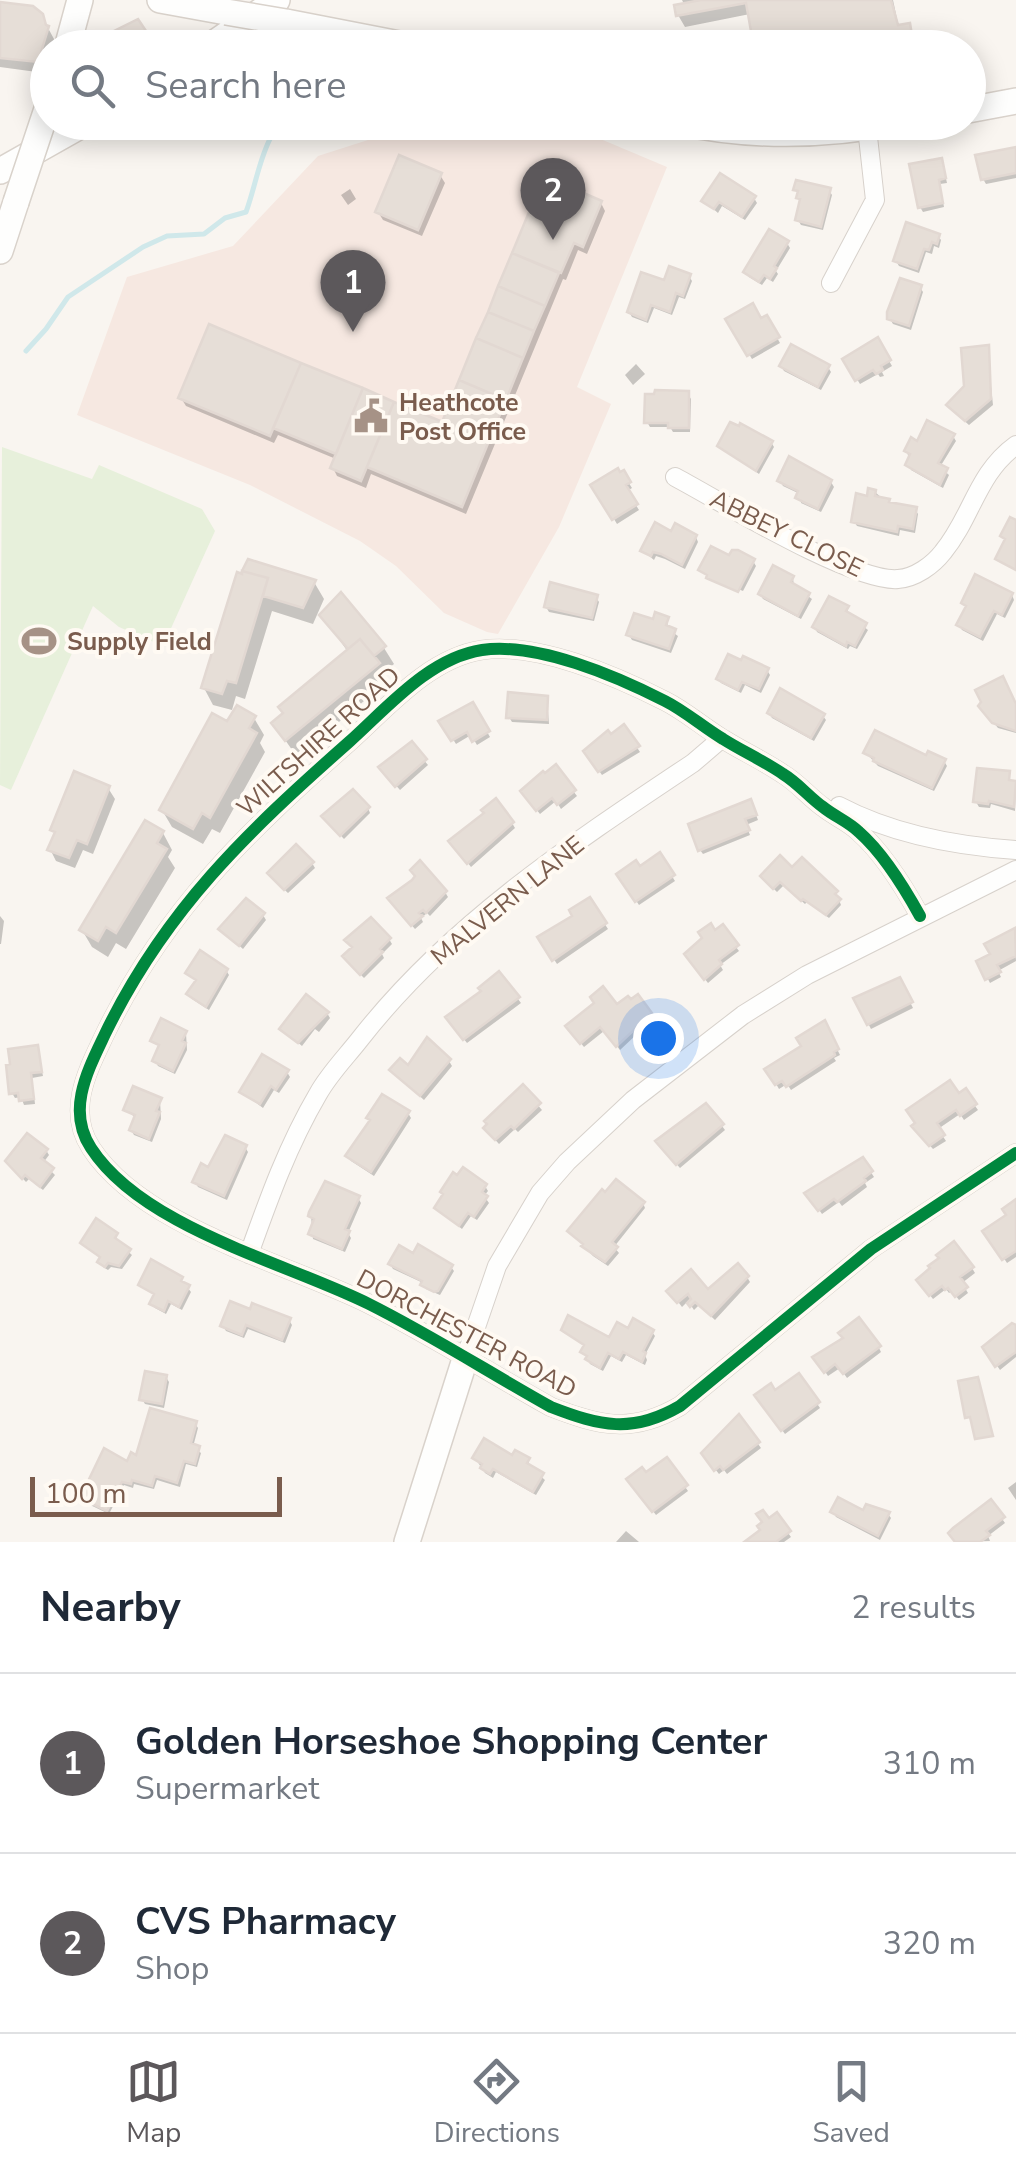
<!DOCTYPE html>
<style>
body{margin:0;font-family:"Nunito Sans",sans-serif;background:#f6f6f7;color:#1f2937}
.scale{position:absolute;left:30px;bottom:25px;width:252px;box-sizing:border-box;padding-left:10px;border:5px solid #7a5c4d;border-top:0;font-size:28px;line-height:35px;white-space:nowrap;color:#7a5c4d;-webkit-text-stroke:8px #fffaf3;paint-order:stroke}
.you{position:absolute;left:658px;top:1038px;width:35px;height:35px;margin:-25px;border:8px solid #fff;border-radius:50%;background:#1a73e8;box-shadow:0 0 0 15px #1a73e833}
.badge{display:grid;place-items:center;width:65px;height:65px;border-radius:50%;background:#5c585b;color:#fff;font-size:32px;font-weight:700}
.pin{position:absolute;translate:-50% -82px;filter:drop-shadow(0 2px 5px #0008)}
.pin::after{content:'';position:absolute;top:52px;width:35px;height:30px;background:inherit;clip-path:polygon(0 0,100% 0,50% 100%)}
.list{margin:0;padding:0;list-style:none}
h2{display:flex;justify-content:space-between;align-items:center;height:130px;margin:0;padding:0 40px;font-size:42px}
h2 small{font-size:32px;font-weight:400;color:#747a83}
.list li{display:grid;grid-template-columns:65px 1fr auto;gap:30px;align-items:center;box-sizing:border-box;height:180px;padding:0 40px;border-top:2px solid #e0e1e3}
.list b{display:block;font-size:38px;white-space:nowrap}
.list p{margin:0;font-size:32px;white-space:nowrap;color:#747a83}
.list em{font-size:32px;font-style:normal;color:#747a83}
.icon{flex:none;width:55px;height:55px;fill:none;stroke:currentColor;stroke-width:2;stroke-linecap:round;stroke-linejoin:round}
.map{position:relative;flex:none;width:1016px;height:1542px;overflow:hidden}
.search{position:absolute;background:#fff;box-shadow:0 5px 25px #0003;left:30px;right:30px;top:30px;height:110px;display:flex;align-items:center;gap:25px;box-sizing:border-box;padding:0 35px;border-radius:55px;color:#747a83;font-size:38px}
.sheet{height:490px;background:#fff}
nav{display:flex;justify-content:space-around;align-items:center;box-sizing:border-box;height:140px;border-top:2px solid #e0e1e3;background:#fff;font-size:28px;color:#747a83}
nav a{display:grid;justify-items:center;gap:5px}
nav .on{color:#5c585b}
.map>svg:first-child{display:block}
.commercial{fill:#f6e8e1}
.green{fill:#e7f0db}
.shadow{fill:#0003}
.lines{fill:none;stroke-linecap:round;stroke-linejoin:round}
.stream{stroke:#d0e8ea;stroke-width:5}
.building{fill:#e6ded7;stroke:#e2d8d2;stroke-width:2.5}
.street-casing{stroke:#d7d1cb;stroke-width:20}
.secondary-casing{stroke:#d9d2cb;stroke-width:28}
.street{stroke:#fefefd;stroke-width:18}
.secondary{stroke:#fefefd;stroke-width:25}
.secondary-bridge-casing{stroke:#d9d2cb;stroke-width:28;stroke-linecap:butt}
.secondary-bridge{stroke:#fefefd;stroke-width:25}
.cycleway-casing{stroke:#fffaf3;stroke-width:19}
.cycleway{stroke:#00873e;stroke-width:12}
.labels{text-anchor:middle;stroke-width:8;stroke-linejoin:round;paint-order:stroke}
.poi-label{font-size:25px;font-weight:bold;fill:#7a5c4d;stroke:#fffaf3;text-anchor:start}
.street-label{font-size:25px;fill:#7a5c4d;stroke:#fffaf3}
</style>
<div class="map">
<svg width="1016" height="1542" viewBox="0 0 1016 1542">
<rect width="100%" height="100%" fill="#f9f5f0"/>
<path class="commercial" d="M390,123H538L591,135L667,167L577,387L611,404L559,527L498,634L487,632L444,613L396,566L360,541L250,485L77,415L127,277L233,246L318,156L368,140Z"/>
<path class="green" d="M2,447L92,479L99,465L202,509L215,531L163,646L119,627L93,606L11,790L0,785Z"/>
<path class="shadow" d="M682,0H893L899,28L908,26L917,48H757L750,14L685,27L678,15L685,6Z
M0,5L48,28L54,39L52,48H48L44,73L0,67Z
M1016,152V178L986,184L983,179Z
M943,166L947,183L940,184L944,207L923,212L920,207Z
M440,175L445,183L422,236L383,220L378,212Z
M545,180L601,203L605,211L587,254L578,250L566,280L563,279L466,514L371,474L366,488L337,476L333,468L336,459L278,435L274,443L186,406L181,398L210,327L443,425Z
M350,189L356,199L348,205L341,195Z
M796,190H829L832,195L823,230L801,225L798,220L802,203Z
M754,198L757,203L745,220L722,206L718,213L704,201Z
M938,236L941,240L939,248L934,246L932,254L926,252L919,273L899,266L896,261Z
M787,243L790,248L776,271L778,274L773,282L767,278L762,285L749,277L746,272Z
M689,276L692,281L685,299L679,297L672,315L654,308L648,323L632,317L629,312L666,283Z
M920,287L923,292L911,330L893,324L890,319Z
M766,318L780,343L752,359L728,320L760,321Z
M877,340L892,366L882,372L884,376L880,377L878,374L860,384L845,360Z
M987,348L993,405L969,425L952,410Z
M636,364L645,374L633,385L625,375Z
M781,366L828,367L831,372L821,390L784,371Z
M688,394L691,399L690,432H673L670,427H650L647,422Z
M953,436L956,441L940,467L949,475L943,488L911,470L907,451L918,444Z
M771,442L774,447L759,474L720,446Z
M623,474L632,488L627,491L639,510L617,524L594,486Z
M780,481L831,482L834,487L821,512L801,503L800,494L783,486Z
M875,492L890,505L915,509L918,514L915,533L900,530L899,536L857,526L854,521Z
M673,534L696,537L698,542L685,569L665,559L656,556L654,560L643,551Z
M730,559L753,561L756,566L743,591L708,577L701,570Z
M249,562L314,582L324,599L313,624L272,611L245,699L236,696L232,710L213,705L204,688Z
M793,578L794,586L812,599L801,619L763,599L760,594Z
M1012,595L1014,600L1005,618L997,614L983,641L962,630L959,625L967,609L964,603Z
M596,597L599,602L594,621L549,612L546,607Z
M847,608L849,615L868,630L857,649L850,646L848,649L817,632L815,627Z
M322,615L384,648L394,664L383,673L388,681L297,757L274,724L348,652Z
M667,619L668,629L678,636L671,653L632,640L629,635Z
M767,670L770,675L761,693L745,685L741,693L721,683L718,679Z
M547,698L549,724L512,722L509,717Z
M472,706L490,737L477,745L471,735L456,744L442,722Z
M1016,708V733L998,728L984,711Z
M769,713L823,716L826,720L814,741L772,718Z
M254,718L264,735L260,743L265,752L220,833L212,829L203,844L172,827L162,810L228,725Z
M624,728L640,752L602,775L586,752Z
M411,745L428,765L400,790L384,772Z
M866,753L927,758L944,761L947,766L934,791L878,766Z
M555,768L577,796L561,809L556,801L540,814L526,797Z
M1009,774L1011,783L1016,784L1015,811L991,804L990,808L979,807L976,802Z
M108,788L115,799L93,854L83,850L75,868L56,861L50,849L56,835L53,830Z
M753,807L758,820L746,825L750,835L703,854L700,850Z
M368,808L370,813L344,839L327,821Z
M486,814L512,823L515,828L471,867L454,846Z
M163,833L172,850L168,857L175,868L126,949L116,943L108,957L92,947L82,930Z
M659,856L675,881L639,905L619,875L639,869Z
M312,863L315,868L288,893L273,879Z
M792,871L836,892L841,905L829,918L807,902L805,904L784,885L777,892L766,881Z
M445,892L448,897L430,916L427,913L421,918L423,922L415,929L393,904Z
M589,900L608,929L557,964L540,938L575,917Z
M263,915L266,920L243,949L221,929Z
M0,916L4,921L1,944H0Z
M722,928L739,951L720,965L723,970L708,983L690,960Z
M1014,931L1016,961L998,971L1001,977L990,983L979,962L993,955Z
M389,939L392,944L382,954L384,958L364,978L348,962Z
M226,970L229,975L209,1010L192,999L189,994L197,982L188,973Z
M499,974L521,1003L467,1043L450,1022Z
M899,980L913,1008L871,1029L856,1000Z
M617,1008L650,1014L653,1019L620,1050L604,1031L584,1047L571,1031Z
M327,1013L330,1018L319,1032L315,1029L302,1046L282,1029Z
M824,1023L840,1055L834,1058L836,1061L791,1090L787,1084L779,1089L768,1070L804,1047Z
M186,1033L187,1050L175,1074L158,1066L155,1061L161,1048L152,1040Z
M37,1048L43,1076L32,1078L35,1104L24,1105L21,1097L15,1098L12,1093Z
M449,1061L452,1066L424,1100L392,1071Z
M287,1072L290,1077L279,1093L274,1090L263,1108L242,1092Z
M523,1088L542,1110L518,1132L515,1129L499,1144L489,1133V1125Z
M965,1092L978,1110L964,1120L960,1114L938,1129L946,1141L933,1149L917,1131Z
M160,1100L161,1119L152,1142L134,1135L131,1130L136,1118L126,1110Z
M408,1113L411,1118L374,1176L351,1161L348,1156Z
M722,1126L725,1130L680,1168L661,1147Z
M245,1147L248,1152L227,1200L198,1187L195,1182Z
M46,1150L49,1155L43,1163L55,1175L43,1190L29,1179L26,1182L11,1166Z
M863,1160L874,1177L865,1183L867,1187L842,1206L839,1202L822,1214L808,1194Z
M485,1186L488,1191L484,1196L489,1203L477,1220L471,1216L462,1229L437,1209Z
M358,1198L361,1203L348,1233L351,1238L345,1252L313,1239L311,1216Z
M1016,1202V1257L1007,1263L986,1231L1009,1216Z
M643,1203L645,1208L614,1247L619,1253L608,1266L593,1256L570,1232Z
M116,1234L117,1242L132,1255L122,1269L111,1267L108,1270L103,1267L102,1259L82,1243Z
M414,1257L451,1267L454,1271L440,1295L426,1289L421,1282L393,1269L390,1264Z
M972,1268L975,1273L962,1283L968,1293L959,1300L952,1291L949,1293L946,1289L933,1299L922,1285Z
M747,1277L750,1282L715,1320L699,1305L694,1310L688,1301L682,1307L670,1291L708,1292Z
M181,1279L191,1292L182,1310L171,1304L166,1314L155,1308L152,1304L156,1296L140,1285Z
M289,1320L292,1325L285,1343L248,1329L244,1338L226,1331L223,1326Z
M1016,1328V1357L1000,1370L985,1348Z
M563,1330L610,1340L629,1332H652L655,1336L645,1355L647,1360L645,1365L626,1355L622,1362L611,1356L603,1371L590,1364L583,1352L586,1347Z
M879,1348L881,1352L847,1378L840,1368L828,1376L816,1358Z
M798,1376L820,1408L785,1434L760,1400Z
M166,1377L169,1382L164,1408L145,1404L142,1399Z
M739,1418L761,1448L727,1474L724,1470L719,1474L707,1459Z
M195,1423L198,1428L193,1447L201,1453L197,1467L186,1464L180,1487L157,1480L154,1489L134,1484L133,1488L124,1485L109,1514L86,1503L83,1498L128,1464Z
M475,1458L528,1460L530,1467L545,1480L536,1495L496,1472L493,1478L485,1473Z
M667,1461L688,1491L656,1515L632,1484Z
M1016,1482V1500L1008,1488Z
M991,1503L1005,1523L988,1536L990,1541L957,1542Z
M833,1512L888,1514L891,1518L880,1540L836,1517Z
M776,1516L791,1537L784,1542H749Z
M626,1531L639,1542H616Z"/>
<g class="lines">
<path class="stream" d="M26,351L46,329L68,297L143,247L167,236L204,234L225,218L246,212C255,188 259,159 271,137C286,109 305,137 326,137C343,137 355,130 370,122"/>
</g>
<path class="building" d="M701,0H891L898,25L910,23L914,48H754L746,3L676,16L674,5Z
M0,2L33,6L43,14L46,25L49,26L38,62L0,58Z
M138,19L152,40L141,48H109L105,41L112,36L110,33Z
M1016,147V173L981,180L975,155Z
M399,155L442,173L418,230L375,212Z
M942,158L946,178L939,180L943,203L918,208L909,164Z
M720,173L756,196L742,217L719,202L714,209L701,201Z
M544,176L602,201L583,247L574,243L561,273L512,253Z
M796,180L831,188L821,227L795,220L800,199L796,198L798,191L793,190Z
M906,222L940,234L937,244L932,242L929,250L924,249L917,269L893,261Z
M769,229L789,241L774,266L777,268L770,279L764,275L759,282L743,272Z
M512,253L559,273L545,306L498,286Z
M669,266L691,274L683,296L676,293L670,312L651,305L646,320L627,312L641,272L664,280Z
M900,278L922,285L909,326L887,319V312Z
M498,286L545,306L534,331L488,312Z
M753,303L761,318L767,315L780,337L747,356L725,319Z
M488,312L534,331L523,358L476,338Z
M209,324L301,363L270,436L178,398Z
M878,337L891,360L881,366L883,370L876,374L873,370L855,381L842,359Z
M476,338L523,358L506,400L459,380Z
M791,344L830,365L818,387L779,366Z
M989,345L991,399L965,421L946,405L964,386L961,348Z
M301,363L363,388L336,454L273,428Z
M459,380L506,400L489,441L442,422Z
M363,388L394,402L361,481L330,468Z
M655,390L689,391V428H668V423H644L645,394H654Z
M394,402L489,441L462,507L367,467Z
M927,420L955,434L938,463L948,468L940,485L905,465L910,454L904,451L911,437L917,441Z
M730,422L739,426L740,423L773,441L756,471L717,446Z
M789,456L832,480L818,509L795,498L798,491L777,481Z
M618,468L620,472L624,470L631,482L626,485L638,504L612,520L590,485Z
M868,488L876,490L875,496L890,499L889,502L917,507L913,529L898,526L897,532L851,522L856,493L867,496Z
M1010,517L1016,520V570L995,559L1005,539L1000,536Z
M655,522L671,531L675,523L697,535L682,565L661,554L653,552L651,556L640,551Z
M711,546L729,555L732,550H738L755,559L738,592L706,578L707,575L698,570Z
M248,559L316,580L303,608L263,596L268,578L242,571Z
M773,565L794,576L791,582L810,593L798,616L758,594Z
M242,571L268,578L236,683L227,681L222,694L201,688L237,572L242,574Z
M975,574L1013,593L1002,615L994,611L980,637L956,625L966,606L961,603Z
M550,582L598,595L592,618L544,607Z
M341,592L386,646L374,656L360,639L348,649L319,615Z
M829,596L849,606L846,611L867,623L855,646L847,642L846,646L812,627Z
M655,612L669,617L666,625L676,629L669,649L626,635L634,613L653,619Z
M360,639L380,663L285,741L271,723L283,713L278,707Z
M728,654L741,660L743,656L769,668L759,689L742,682L738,690L716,679Z
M1003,676L1016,704V731L992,723L978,706L981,702L975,690Z
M780,688L825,714L811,738L767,713Z
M508,692L548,696L547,720L506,718Z
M473,702L490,731L472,742L467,732L451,741L438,721Z
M237,705L256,716L249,728L257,733L210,818L202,813L193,829L159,810L212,713L227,721Z
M624,724L640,746L598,772L583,751L608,730L611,734Z
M875,730L926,755L928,751L946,759L932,788L873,761L874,758L863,753Z
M412,741L427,759L395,787L378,767Z
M556,764L576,790L557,805L552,798L536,811L520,791L543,771L545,773Z
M977,768L1010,771L1009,780L1016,781L1014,807L989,801L988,804L973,802Z
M74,771L110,786L87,844L77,840L69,858L47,850L55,832L50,830Z
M353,789L370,807L340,836L321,816Z
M496,798L514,822L467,864L448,841L484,813L481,810Z
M751,799L757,815L745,819L750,830L698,851L688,824Z
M145,820L164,831L157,843L167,849L116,933L106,927L98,941L79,930Z
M296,844L314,862L284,890L267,873Z
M660,852L675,875L635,902L616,874L636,860L640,866Z
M780,855L792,867L802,857L838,891L835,894L841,899L826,915L803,899L801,901L780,882L773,889L760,876Z
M420,860L447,891L426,913L423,910L419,913L423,916L411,926L387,898L412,880L415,876L410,870Z
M590,897L607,923L552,961L537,937L572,916L569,910Z
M246,898L265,913L239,946L218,929Z
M371,917L391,938L380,949L383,952L360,975L342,956L352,947L344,940Z
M711,923L715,930L723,924L739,945L719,960L722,964L704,980L684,954L702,938L698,932Z
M1015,928L1016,956L997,965L1001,972L985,980L976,961L990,954L984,944Z
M200,950L228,969L206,1007L186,994L196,980L185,973Z
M499,971L520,997L463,1040L445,1017L481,991L478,988Z
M900,977L913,1002L867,1025L853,998Z
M603,986L617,1004L628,996L631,999L638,994L652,1013L616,1047L600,1027L580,1044L565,1026L594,1003L590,997Z
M306,994L329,1012L298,1043L279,1029Z
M161,1018L187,1031L182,1041L186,1043L173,1071L152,1061L159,1045L150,1041Z
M825,1020L839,1049L834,1052L835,1055L786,1087L782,1081L775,1085L764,1069L801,1046L796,1038Z
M427,1037L451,1059L420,1096L389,1070L400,1058L408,1065Z
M38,1045L42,1072L31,1073L34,1099L19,1101L18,1093L9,1094L6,1065L10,1064L8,1049Z
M262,1054L289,1070L276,1090L271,1086L260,1104L239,1092Z
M950,1080L959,1093L966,1088L977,1104L960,1116L956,1110L937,1123L945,1135L929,1146L911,1126L915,1123L906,1110Z
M523,1084L541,1103L514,1129L511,1126L495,1140L483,1128L487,1124L484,1121Z
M133,1086L162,1098L156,1111L160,1112L149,1139L129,1130L135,1115L123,1110Z
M382,1094L410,1111L371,1172L345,1156L370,1120L366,1118Z
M706,1103L724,1124L676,1165L655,1141Z
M27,1133L48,1149L41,1158L54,1168L40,1187L25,1175L22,1179L5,1161Z
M225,1135L247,1145L224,1196L192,1182L201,1163L208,1167Z
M863,1157L873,1171L864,1178L866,1181L837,1202L834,1199L818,1211L804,1193Z
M463,1167L487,1184L482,1192L488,1196L474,1217L468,1213L459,1226L434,1208L443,1194L440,1192L453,1172L457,1175Z
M616,1179L645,1202L612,1242L618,1247L605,1262L581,1246L583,1244L567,1231L602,1189L605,1192Z
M325,1181L360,1196L345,1229L350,1231L342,1249L308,1234L314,1219L308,1216L309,1212Z
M1016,1199V1251L1002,1260L982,1231L1006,1215L1002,1209Z
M96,1218L118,1233L115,1238L131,1249L119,1266L108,1263L105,1267L97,1262L100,1257L80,1243Z
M954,1241L974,1267L960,1277L968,1287L955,1297L948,1288L945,1290L942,1286L929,1296L916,1280L930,1268L928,1266L939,1258L936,1255Z
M418,1244L453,1265L438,1291L434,1292L420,1285L422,1281L388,1264L399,1245L413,1253Z
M151,1259L183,1277L181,1281L190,1285L179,1307L168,1301L164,1311L149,1304L154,1294L138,1285Z
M738,1263L749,1276L711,1316L695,1302L690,1307L687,1303L691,1299L688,1294L677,1303L666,1291L691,1269L708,1289Z
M230,1301L250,1309L252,1303L291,1318L282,1340L246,1325L242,1335L220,1326Z
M568,1315L609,1337L617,1322L628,1328L633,1318L654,1330L643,1351L646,1353L642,1362L623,1352L619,1359L608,1353L600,1368L585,1359L587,1356L580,1352L584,1345L561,1330Z
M859,1317L881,1346L843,1374L835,1364L824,1373L812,1357L843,1338L838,1333Z
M1012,1323L1016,1325V1352L995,1367L982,1347Z
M145,1371L167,1375L162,1404L139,1400Z
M799,1373L820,1402L781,1431L754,1395L771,1383L775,1390Z
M978,1377L993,1436L975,1439L970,1417L965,1418L958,1381Z
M150,1408L197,1421L191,1443L200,1446L195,1464L184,1461L177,1483L155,1476L152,1486L132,1480L131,1484L122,1482L107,1511L80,1498L104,1448L127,1461L131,1452L136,1455Z
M739,1414L760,1442L723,1470L720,1466L714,1471L701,1453Z
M484,1438L512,1455L515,1450L530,1458L527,1463L544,1473L533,1492L493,1469L490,1474L480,1468L482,1464L472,1458Z
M667,1457L688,1485L652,1512L626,1479L642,1467L646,1472Z
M838,1497L863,1510L866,1504L890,1512L878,1536L830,1512Z
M991,1499L1005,1517L986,1531L990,1535L980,1542H955L948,1533L953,1528Z
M763,1510L769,1518L777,1512L791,1531L776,1542H744L760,1530L757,1526L762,1522L756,1514Z"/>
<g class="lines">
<g class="street-casing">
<path id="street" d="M831,283L875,200L867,128
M675,477C720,501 854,583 898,579C915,578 933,565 943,552C972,517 977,473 1016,445
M839,806C892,834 957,846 1016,850
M920,916C904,887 884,854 859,832C849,822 834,816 823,807C809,797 798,783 783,774C764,761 742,751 723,739C703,727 685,711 665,701C616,676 537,642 482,650C429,658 387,708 349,742C247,832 165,910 105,1034C88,1070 66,1110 91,1148C143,1228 287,1263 369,1304C431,1335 490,1373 551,1407C600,1426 632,1434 680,1406L871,1249L1016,1153
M249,1254C269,1198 288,1145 318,1094C329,1074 346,1057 360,1039C450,924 573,843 693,763L721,739
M465,1359L497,1266L540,1193L567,1162L633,1100L743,1015L807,975L1016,870"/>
</g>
<g class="secondary-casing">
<path id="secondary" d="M160,0L226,12
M286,22L420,48
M67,48L80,0
M207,48L277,0
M968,110L1016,101
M679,122C752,138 827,136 899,122
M0,171L87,122
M0,251L16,202
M407,1542L465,1359"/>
</g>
<use href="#street" class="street"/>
<use href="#secondary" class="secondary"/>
<g class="secondary-bridge-casing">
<path id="secondary-bridge" d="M226,12L286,22
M16,202L48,106"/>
</g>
<use href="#secondary-bridge" class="secondary-bridge"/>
<g class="cycleway-casing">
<path id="cycleway" d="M920,916C904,887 884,854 859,832C849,822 834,816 823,807C809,797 798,783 783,774C764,761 742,751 723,739C703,727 685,711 665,701C616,676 537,642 482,650C429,658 387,708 349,742C247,832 165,910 105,1034C88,1070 66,1110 91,1148C143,1228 287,1263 369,1304C431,1335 490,1373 551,1407C600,1426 632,1434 680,1406L871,1249L1016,1153"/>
</g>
<use href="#cycleway" class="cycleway"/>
</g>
<defs>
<g id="civic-bare" transform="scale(2.7)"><path d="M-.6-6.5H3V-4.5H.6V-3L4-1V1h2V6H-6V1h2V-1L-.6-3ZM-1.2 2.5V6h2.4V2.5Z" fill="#a69286" stroke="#fffaf3" stroke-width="2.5" paint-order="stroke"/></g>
<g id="stadium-bare" transform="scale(2.7)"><path d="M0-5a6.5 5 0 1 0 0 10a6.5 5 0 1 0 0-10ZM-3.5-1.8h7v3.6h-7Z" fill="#a69286" stroke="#fffaf3" stroke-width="2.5" paint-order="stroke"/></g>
</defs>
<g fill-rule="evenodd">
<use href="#civic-bare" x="371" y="416"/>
<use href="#stadium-bare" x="39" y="641"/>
</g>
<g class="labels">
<g class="poi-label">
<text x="399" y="411">Heathcote<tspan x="399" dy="29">Post Office</tspan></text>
<text x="67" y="650">Supply Field</text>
</g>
<g class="street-label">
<text transform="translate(787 533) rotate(26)" y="9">ABBEY CLOSE</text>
<text transform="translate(318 741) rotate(-42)" y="9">WILTSHIRE ROAD</text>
<text transform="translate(507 900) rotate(-39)" y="9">MALVERN LANE</text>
<text transform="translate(467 1333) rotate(28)" y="9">DORCHESTER ROAD</text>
</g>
</g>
</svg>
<div class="scale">100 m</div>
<div class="you"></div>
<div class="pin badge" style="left:353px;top:332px">1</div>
<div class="pin badge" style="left:553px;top:240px">2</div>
<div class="search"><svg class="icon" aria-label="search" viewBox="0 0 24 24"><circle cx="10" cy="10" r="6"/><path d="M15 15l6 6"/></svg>Search here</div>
</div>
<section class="sheet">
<h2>Nearby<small>2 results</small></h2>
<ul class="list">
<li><span class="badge">1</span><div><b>Golden Horseshoe Shopping Center</b><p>Supermarket</p></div><em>310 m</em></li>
<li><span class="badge">2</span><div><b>CVS Pharmacy</b><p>Shop</p></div><em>320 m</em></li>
</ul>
</section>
<nav>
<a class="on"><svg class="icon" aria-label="map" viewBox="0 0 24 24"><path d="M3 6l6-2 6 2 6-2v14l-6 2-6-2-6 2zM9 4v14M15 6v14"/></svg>Map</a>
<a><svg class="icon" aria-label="directions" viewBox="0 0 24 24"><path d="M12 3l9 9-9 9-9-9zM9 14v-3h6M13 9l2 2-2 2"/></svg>Directions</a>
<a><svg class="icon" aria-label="saved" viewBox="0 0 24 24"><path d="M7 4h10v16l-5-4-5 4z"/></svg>Saved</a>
</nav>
